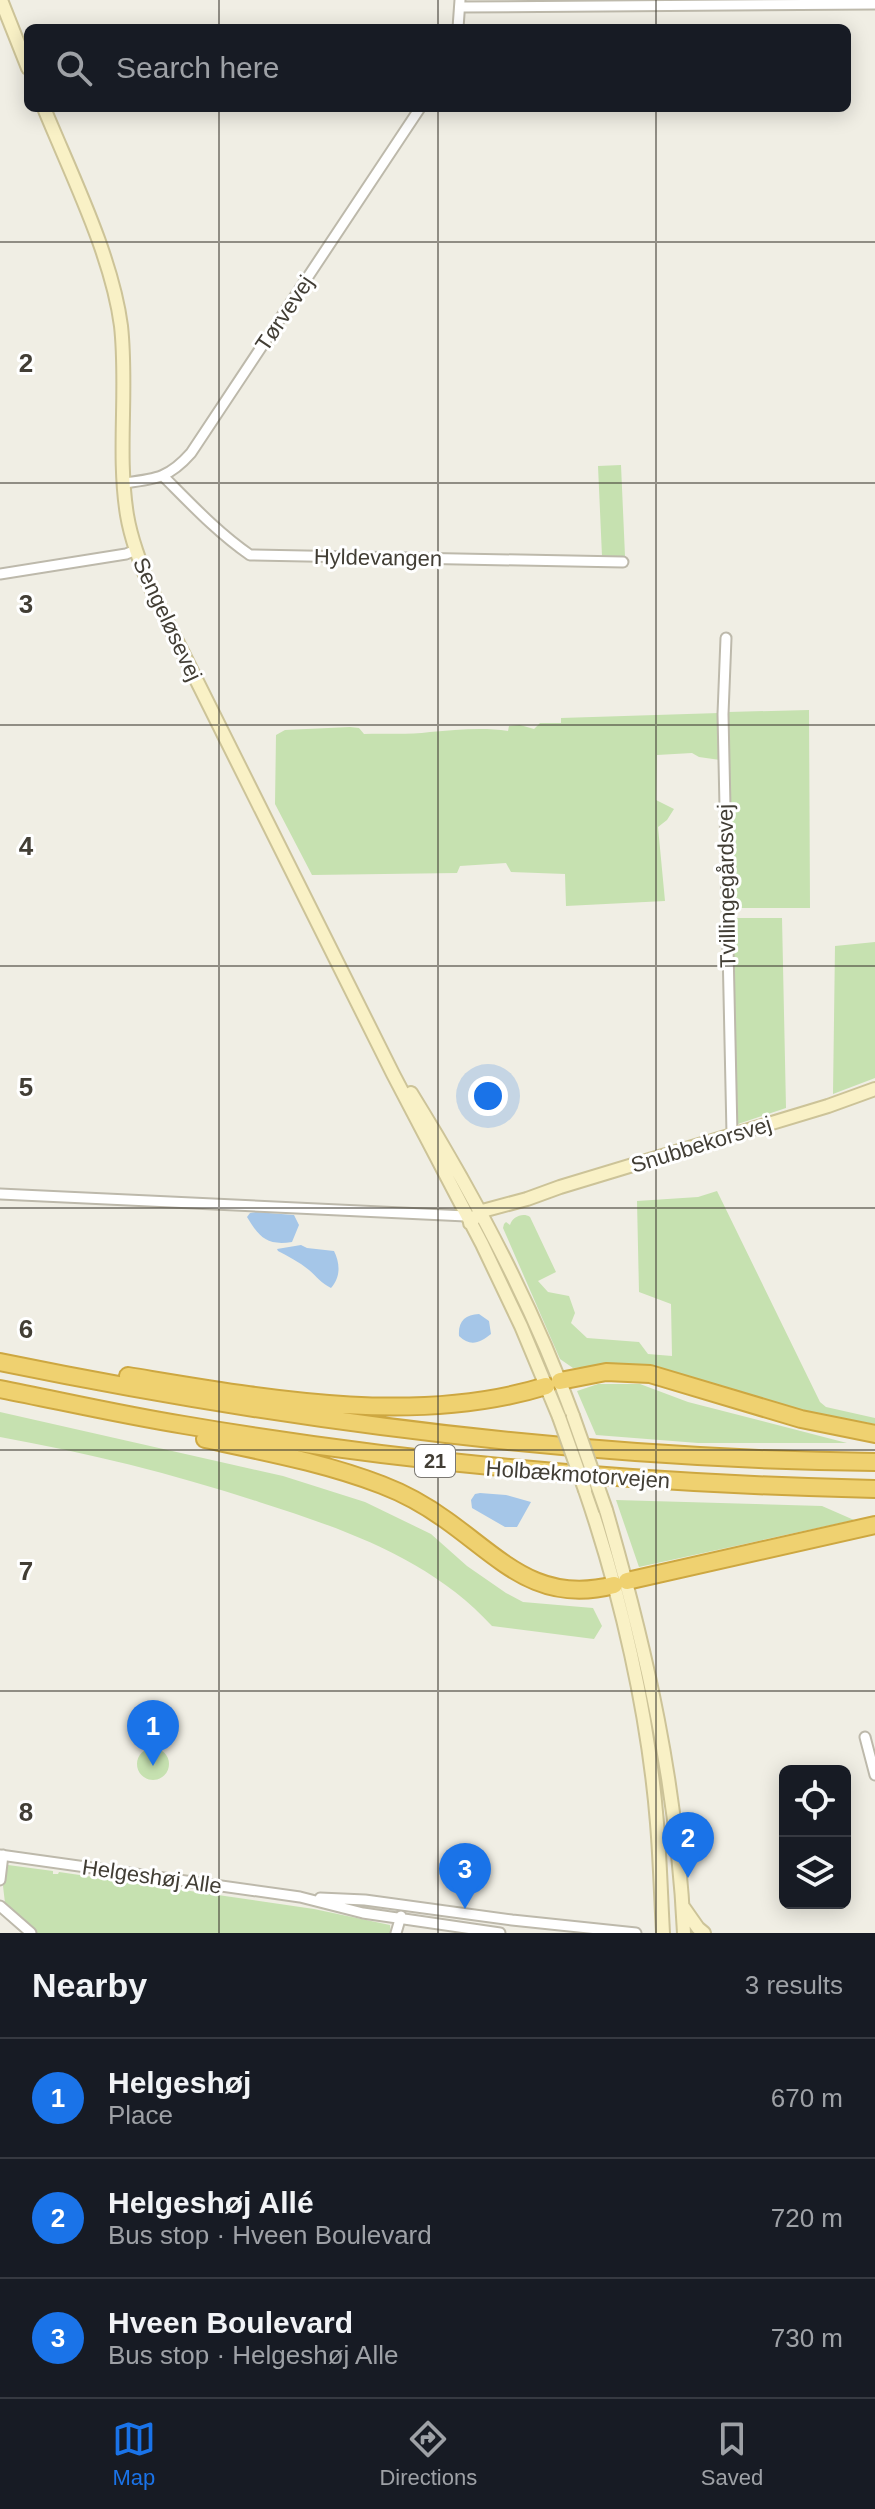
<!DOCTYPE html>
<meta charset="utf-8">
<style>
body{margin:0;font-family:Arial,sans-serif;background:#242831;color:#f1f3f6}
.controls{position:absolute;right:24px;bottom:24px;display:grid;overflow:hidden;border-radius:12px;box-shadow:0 4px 20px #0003}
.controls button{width:72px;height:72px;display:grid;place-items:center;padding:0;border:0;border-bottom:2px solid #363941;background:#171b24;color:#f1f3f6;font:40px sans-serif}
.you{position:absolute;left:488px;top:1096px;width:28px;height:28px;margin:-20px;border:6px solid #fff;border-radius:50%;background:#1a73e8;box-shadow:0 0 0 12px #1a73e833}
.badge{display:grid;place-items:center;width:52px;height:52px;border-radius:50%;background:#1a73e8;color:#fff;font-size:26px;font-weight:700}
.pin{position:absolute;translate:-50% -66px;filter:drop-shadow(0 2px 4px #0008)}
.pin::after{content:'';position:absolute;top:42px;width:28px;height:24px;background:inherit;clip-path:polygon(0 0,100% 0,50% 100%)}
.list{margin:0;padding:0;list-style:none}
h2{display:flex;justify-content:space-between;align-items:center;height:104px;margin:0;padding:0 32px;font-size:34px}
h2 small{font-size:26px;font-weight:400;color:#9ea1a6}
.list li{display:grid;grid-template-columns:52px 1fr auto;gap:24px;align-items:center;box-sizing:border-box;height:120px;padding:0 32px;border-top:2px solid #363941}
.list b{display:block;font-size:30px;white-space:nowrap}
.list p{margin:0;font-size:26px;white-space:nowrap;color:#9ea1a6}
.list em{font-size:26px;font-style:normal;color:#9ea1a6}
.icon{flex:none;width:44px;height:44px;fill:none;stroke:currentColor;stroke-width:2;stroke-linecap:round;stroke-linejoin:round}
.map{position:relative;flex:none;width:875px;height:1933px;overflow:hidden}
.search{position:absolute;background:#171b24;box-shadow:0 4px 20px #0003;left:24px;right:24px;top:24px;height:88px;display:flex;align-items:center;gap:20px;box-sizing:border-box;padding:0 28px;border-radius:12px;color:#9ea1a6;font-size:30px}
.sheet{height:464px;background:#171b24}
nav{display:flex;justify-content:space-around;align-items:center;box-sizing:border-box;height:112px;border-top:2px solid #363941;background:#171b24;font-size:22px;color:#9ea1a6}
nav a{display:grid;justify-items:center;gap:4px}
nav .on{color:#1a73e8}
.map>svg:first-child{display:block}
.green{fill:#c6e1b0}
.water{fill:#a5c6e8}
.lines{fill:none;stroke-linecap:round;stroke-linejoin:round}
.street-casing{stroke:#bdb9ab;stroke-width:13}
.secondary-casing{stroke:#ccc398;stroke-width:16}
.highway-casing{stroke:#cda741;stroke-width:20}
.street{stroke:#fff;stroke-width:9}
.secondary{stroke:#f9f1c6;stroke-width:12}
.highway{stroke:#efd170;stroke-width:16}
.secondary-bridge-casing{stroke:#ccc398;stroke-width:16;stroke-linecap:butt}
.secondary-bridge{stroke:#f9f1c6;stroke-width:12}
.grid{fill:none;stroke:#423e35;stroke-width:2;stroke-opacity:0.55}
.labels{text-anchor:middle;stroke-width:6;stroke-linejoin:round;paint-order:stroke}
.shield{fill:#fff;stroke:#7b7872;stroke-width:2}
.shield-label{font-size:20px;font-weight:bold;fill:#423e35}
.street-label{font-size:22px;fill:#423e35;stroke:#fff}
.grid-label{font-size:26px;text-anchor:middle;font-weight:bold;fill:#423e35;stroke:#fff;stroke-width:6;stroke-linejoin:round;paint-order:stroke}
</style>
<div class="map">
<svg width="875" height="1933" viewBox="0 0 875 1933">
<rect width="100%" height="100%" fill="#f0eee4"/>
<path class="green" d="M621,465L625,556H602L598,466Z
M809,710L810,908H733L728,712Z
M719,713L720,760L699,757L692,753L657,755L656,800L674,809L667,820L658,827L665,901L566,906L565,874L511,872L506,863L460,866L457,873L312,875L275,804L276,735L285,730L350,727L359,728L364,734C386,733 408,735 430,732C456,730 482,727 508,731L509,726L520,725L534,729L540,723H561V718Z
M731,918H782L786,1108L738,1124Z
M875,942V1078L833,1094L835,946Z
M717,1191L820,1402L826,1407L875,1418V1424L817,1414L647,1366L615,1365L573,1368L560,1359L503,1228L504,1224L506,1222L510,1225C512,1217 523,1212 530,1217L556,1272L538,1281L548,1292L569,1296L575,1313L571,1323L587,1338L639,1342L648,1354L672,1356L671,1304L639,1292L637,1201L698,1197Z
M598,1384H640L688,1402L847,1443H698L596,1435L577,1391Z
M0,1412L283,1476L365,1502L431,1534L467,1566L506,1593L523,1602L593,1608L602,1626L594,1639L492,1626C431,1559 344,1529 259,1502C174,1474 88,1453 0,1437Z
M616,1500L822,1506L854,1520L639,1567Z
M137 1764a16 16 0 1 1 32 0a16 16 0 1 1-32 0Z
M8,1865L53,1871V1874H58L59,1872L314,1909L390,1925L391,1933H35L5,1903L3,1886Z"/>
<path class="water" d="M256,1212L294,1215L299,1225L292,1242C267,1246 259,1237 247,1217L250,1213Z
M301,1245L307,1248L334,1251C340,1263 341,1277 331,1288C321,1283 317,1277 309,1270C299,1262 288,1256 278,1251L277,1249Z
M479,1314L489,1321L491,1334C480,1343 470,1347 459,1336C458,1321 465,1315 479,1314Z
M480,1493L506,1495L531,1502L517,1527H505L472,1508L471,1500L475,1494Z"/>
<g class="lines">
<g class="street-casing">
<path id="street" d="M461,7L875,4
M458,28L460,0
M164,477C191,504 218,533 250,555L623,562
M124,483C156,479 169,478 191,453L420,108
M0,574L126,554L136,550
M726,638L723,714L732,1134
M0,1194L466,1216
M865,1737L875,1775
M0,1855L300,1897L363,1913L500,1933
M0,1880L3,1855
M320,1898L365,1900L512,1920L636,1933
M0,1906L31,1933
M396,1933L401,1916"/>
</g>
<g class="secondary-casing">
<path id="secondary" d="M1,0L28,68
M44,108C71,174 112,256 121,326C128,389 117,453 127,515C131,539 140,562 149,585L393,1074L482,1244L521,1326L559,1417
M411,1093C473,1193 533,1306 573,1416
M470,1223L480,1212L486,1210L527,1199L560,1187L828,1106L875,1089
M585,1490C621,1595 648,1713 657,1823C660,1860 661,1897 663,1933
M606,1510C647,1652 677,1785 684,1933
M684,1908L698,1928L704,1933"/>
</g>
<g class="highway-casing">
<path id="highway" d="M0,1362C288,1421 581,1459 875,1462
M128,1376C262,1398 414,1427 546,1386
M560,1381L606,1372L650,1374L801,1419L875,1434
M0,1389C61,1401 122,1415 184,1425C412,1464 643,1484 875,1489
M205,1439C265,1452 325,1463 382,1485C403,1493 428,1507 446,1520C501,1559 538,1605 614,1585
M627,1581L875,1525"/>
</g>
<use href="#street" class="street"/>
<use href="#secondary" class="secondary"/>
<use href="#highway" class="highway"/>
<g class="secondary-bridge-casing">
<path id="secondary-bridge" d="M573,1416L606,1510
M559,1417L585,1490"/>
</g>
<use href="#secondary-bridge" class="secondary-bridge"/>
</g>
<path class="grid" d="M219,0V28M438,0V28M656,0V28M219,108V1933M438,108V1933M656,108V1933M0,242H875M0,483H875M0,725H875M0,966H875M0,1208H875M0,1450H875M0,1691H875"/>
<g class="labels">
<rect class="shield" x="415" y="1445" width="40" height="32" rx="6"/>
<g class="shield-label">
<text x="435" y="1468">21</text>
</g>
<g class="street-label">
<text transform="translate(284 313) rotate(-56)" y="8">Tørvevej</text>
<text transform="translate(378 557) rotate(1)" y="8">Hyldevangen</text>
<text transform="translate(168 619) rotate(65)" y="8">Sengeløsevej</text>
<text transform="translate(726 886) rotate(-91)" y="8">Tvillingegårdsvej</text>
<text transform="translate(701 1144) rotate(-17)" y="8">Snubbekorsvej</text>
<text transform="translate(578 1474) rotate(4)" y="8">Holbækmotorvejen</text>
<text transform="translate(152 1876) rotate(8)" y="8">Helgeshøj Alle</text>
</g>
</g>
<g class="grid-label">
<text x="26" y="372">2</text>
<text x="26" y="613">3</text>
<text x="26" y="855">4</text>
<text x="26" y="1096">5</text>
<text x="26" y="1338">6</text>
<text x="26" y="1580">7</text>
<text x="26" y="1821">8</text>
</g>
</svg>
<div class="controls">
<button><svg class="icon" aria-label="locate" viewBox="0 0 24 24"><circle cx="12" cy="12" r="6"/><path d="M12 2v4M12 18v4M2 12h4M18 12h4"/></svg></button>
<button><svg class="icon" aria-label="layers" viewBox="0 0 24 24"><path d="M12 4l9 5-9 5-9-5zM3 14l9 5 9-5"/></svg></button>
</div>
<div class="you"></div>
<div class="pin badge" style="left:153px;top:1766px">1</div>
<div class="pin badge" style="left:688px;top:1878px">2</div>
<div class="pin badge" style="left:465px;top:1909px">3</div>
<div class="search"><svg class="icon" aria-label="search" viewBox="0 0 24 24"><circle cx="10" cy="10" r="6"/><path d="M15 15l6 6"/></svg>Search here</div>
</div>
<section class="sheet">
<h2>Nearby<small>3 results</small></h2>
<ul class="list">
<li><span class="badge">1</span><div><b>Helgeshøj</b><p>Place</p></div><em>670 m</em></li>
<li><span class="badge">2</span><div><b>Helgeshøj Allé</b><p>Bus stop · Hveen Boulevard</p></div><em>720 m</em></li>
<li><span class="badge">3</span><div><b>Hveen Boulevard</b><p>Bus stop · Helgeshøj Alle</p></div><em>730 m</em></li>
</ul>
</section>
<nav>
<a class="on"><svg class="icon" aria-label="map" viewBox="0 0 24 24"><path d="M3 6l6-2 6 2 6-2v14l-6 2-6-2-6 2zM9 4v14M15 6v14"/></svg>Map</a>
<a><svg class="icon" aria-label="directions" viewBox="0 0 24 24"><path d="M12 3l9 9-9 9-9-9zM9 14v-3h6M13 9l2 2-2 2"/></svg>Directions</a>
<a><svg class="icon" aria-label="saved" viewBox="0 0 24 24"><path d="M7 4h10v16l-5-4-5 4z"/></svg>Saved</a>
</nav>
